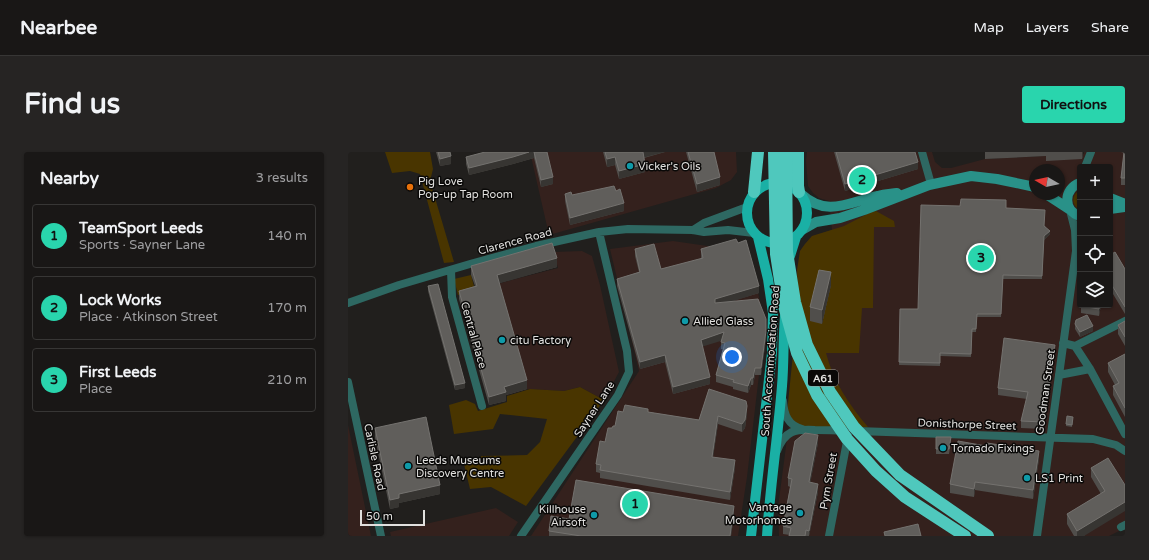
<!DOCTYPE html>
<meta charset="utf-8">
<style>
body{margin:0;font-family:"Varela Round",sans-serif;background:#262423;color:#f1f3f6}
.controls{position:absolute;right:12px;top:12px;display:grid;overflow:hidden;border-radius:4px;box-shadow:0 1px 3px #0004}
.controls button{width:36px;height:36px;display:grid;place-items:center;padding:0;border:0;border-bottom:1px solid #373635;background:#191716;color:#f1f3f6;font:20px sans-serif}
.compass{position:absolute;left:681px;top:12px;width:36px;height:36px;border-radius:50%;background:#191716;box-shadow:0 1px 3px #0004;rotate:279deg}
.scale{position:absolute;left:12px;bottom:10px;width:65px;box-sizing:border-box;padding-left:4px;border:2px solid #e1e0de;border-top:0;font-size:11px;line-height:14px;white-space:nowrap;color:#e1e0de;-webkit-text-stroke:3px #0a0908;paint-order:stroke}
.you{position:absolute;left:384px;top:205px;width:14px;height:14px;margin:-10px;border:3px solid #fff;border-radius:50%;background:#1a73e8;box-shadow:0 0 0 6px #1a73e833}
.badge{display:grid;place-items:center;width:26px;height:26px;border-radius:50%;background:#29d5ad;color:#111;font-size:13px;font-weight:700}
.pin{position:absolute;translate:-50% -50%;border:2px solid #fff;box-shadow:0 1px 4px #0006}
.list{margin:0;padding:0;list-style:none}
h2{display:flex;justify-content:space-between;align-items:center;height:52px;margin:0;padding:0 16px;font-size:17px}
h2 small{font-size:13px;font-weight:400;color:#9f9fa1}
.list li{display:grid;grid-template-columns:26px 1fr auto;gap:12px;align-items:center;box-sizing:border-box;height:64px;margin:0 8px 8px;padding:0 8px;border:1px solid #373635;border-radius:4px}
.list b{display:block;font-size:15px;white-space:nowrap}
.list p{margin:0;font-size:13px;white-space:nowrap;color:#9f9fa1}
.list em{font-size:13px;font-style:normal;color:#9f9fa1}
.icon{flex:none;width:22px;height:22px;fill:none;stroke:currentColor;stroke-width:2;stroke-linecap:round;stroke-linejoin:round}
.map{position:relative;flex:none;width:777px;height:384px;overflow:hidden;border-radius:4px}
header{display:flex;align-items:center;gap:24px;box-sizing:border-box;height:56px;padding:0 20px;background:#191716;border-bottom:1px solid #373635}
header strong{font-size:19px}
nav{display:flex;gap:22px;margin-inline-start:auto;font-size:14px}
.intro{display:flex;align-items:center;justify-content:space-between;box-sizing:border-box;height:96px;padding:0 24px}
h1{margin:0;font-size:28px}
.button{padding:10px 18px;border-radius:4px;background:#29d5ad;color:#111;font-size:14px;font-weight:700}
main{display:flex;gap:24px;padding:0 24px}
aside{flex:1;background:#191716;border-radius:4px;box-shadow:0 1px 3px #0004}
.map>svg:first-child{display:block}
.industrial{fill:#34211d;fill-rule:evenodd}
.green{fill:#493500}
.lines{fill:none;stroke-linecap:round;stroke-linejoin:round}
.street{stroke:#2e6862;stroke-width:8}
.secondary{stroke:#299188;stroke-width:10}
.primary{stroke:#1ab0a5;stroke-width:10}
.highway{stroke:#4fc8bd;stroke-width:12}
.highway-bridge{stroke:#4fc8bd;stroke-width:12}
.wall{fill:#504e4b}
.shaded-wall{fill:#373532}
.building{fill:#605e5b;stroke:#74726f}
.culture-dot{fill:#0f9aa8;stroke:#0a0908;stroke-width:1.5}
.food-dot{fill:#e8710a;stroke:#0a0908;stroke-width:1.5}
.labels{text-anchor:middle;stroke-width:3;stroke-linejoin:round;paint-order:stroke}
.shield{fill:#0a0908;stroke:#a0a09e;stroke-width:1}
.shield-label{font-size:10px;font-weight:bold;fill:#e1e0de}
.poi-label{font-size:11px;fill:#e1e0de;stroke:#0a0908;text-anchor:start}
.street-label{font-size:11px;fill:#e1e0de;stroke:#0a0908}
</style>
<header>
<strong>Nearbee</strong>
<nav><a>Map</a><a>Layers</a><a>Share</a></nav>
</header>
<div class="intro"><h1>Find us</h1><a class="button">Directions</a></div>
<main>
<aside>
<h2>Nearby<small>3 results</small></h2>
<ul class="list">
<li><span class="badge">1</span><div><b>TeamSport Leeds</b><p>Sports · Sayner Lane</p></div><em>140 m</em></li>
<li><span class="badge">2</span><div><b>Lock Works</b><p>Place · Atkinson Street</p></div><em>170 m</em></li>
<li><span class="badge">3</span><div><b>First Leeds</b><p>Place</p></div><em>210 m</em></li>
</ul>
</aside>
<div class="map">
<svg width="777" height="384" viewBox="0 0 777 384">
<rect width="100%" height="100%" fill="#211f1d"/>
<path class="industrial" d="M182,0H388L389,20L383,28L368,36L201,83Z
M459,0H584L587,10L594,16H603L637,7L736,2V0H777V376L761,384H431L430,355L444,249L449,189L452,99L457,92L464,84L484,78L481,49L471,46L465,41L460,34L458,9ZM732,15H762V153H732ZM687,18H711V42H687Z
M325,89L401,100L417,172L399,325L390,384H183L291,219L262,97Z
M234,99L244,104L252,133L271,220L256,248L232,235L216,239L179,237L159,243L149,132L210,116L206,100Z
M0,273L23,384H0Z
M148,356L170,370L161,384H43L42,380Z"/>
<path class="green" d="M37,0H82L85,17L82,29L106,110L96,111L72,22L62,19L44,21Z
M732,38V58C723,53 723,43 732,38Z
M528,59L546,69L547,75H526L525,156H514L511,201H478C485,229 502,254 520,275L449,276L439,261L450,152L449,118L452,99L457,92L464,84L496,74L523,60Z
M123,123L127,138L110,143L106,127Z
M232,235L256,248L178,354L143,335L122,337L116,312L134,304L179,303L192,290L199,267L152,262L145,277L106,282L101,253L118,248L127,252L130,259L159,250V244L182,237L216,239Z"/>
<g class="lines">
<path class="street" d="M574,0L583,32
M737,15L743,0
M345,78L356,71L399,55
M103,118L104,145L134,254
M0,151L51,133L122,112L188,94L251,80L280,77L345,78L356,80L380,78L406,81
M715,191L727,194L742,217L777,282
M727,194L777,169
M711,223L742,217
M0,230L33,384
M435,249C436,263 440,273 454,277
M509,279L745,287L768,293L777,299
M429,299C437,278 447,277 467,278C476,278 486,278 495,279
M773,375L777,373
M173,384L270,243L281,220L279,199L251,80
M481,384L500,284
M689,384L728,99L727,78L722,58"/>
<path class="secondary" d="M732,31C715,37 715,59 732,64
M453,42C479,66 501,50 530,44C537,42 543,42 549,41
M698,42L721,57
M762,46L777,52
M762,57L777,55
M454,78L468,70L492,66L516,58L581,33L623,24L649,27L687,35"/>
<path class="primary" d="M399 61a30 30 0 1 1 60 0a30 30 0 1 1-60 0Z
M442,104L448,85
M403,384L424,201L425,161L420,127L410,85
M419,384C422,334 430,284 434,234C436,211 435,187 437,164"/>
<path class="highway" d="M450,0V34L451,40
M406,40L410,0"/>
<path class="highway-bridge" d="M426,0L428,102L436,154L449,201L469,243L499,287L528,319L557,345L617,384
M438,0L439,100L447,150L459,193L482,240L506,275L552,323L640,384"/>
</g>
<path class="wall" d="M88,0H102L103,12L92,14Z
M137,0H199L205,32L193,35L186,6L165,12L121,23L118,12V5Z
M255,0H317L296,6L297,20L271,27L267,13L259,15Z
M338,0H366L372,33L349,40Z
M486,0H567L570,17L497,39Z
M637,0H735V4L734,7L698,9V4L637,7Z
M773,0H777V33H773V26L776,1Z
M217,42L224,43L276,59L222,73L217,49Z
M658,56L697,74L702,82L696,88L694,127H655L653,165H629L628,180H624L623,205L592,204V214L551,213L552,157H570Z
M287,97L313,117L353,107V97L411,141L384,149L418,187L413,223H407L405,233H403L400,241L385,237V235L368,230V223L375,197H373V188L354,194L362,232L325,242L317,210L292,217L269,134V127L291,120L287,104Z
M762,103L777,117V162L762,137Z
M123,114L209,115L151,131L179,237L158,243V249L141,253L111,147V139L127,134L123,123Z
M483,133L474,172L462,169V155Z
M80,134L117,236L107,238L80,139Z
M733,153H753L751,164L733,161Z
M777,169V194L770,182V173Z
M727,172L745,179L732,185L727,177Z
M707,200L695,277L673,276V269L679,247L650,243V236Z
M777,202V265L765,243V234L767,233L760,220V211Z
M361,237L399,262L397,276L394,280L370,272L365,305L387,316L382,348L252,326V321L248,320V312L257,290L264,276L267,274L300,260L351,268Z
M725,267L724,275L718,274V272Z
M27,276L92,342L51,351V355L42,357L27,286Z
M588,285L603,290L601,302H588Z
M470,291L462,331L470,340L461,384H441L442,383L435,382V374L442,335L440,334V326Z
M691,307L685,347L627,338L626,345L602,341V332Z
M743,316L777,333L736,384H726L719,372V362L753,342L743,325Z
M386,363L383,384H201V379L221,367Z"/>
<path class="shaded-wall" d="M181,0H186V6L165,12L121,23V16Z
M294,0H317L294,6Z
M734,0H735V4L734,7Z
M103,4V12L92,14V7Z
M267,5V13L259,15V7Z
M570,10V17L497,39V32Z
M297,12V20L271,27V19Z
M205,25V32L193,35V28Z
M372,25V33L349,40V32Z
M276,51V59L222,73V66Z
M702,79V82L696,88L694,127L696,84Z
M209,106V115L149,132V123Z
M483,120V133L474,172V158Z
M411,134V141L367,155V147Z
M752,153H753L751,164V157Z
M745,174V179L732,185V180Z
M418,179V187L413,223V216Z
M376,180V188L353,195V188Z
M707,193V200L695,277V270Z
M317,203V210L292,217V210Z
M407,216V223L405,233V226Z
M362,225V232L325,242V235Z
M403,226V233L400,241V234Z
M179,228V237L158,243V249L141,253V245L156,235Z
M117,231V236L107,238V233Z
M399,254V262L397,276L394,280V272Z
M370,264V272L364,312V305Z
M470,283V291L461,338V330Z
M691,299V307L685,347V338Z
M387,308V316L382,348V340Z
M627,330V338L626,345V337Z
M470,332V340L461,384V379Z
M92,333V342L51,351V355L42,357V348L51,342Z
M777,350V359L736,384H729V379Z
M386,354V363L383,384H382Z"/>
<path class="building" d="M90,0H102L103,4L92,7Z
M137,0H181L165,5L121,16L118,5Z
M186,0H199L205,25L193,28Z
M257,0H295L297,12L271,19L267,5L259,7Z
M340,0H366L372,25L349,32Z
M488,0H567L570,10L497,32Z
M776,0H777V26H773Z
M266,34L268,39L272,37L276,51L222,66L217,42L223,40L224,43Z
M613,47L658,48V56L697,58L696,74L702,79L696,84L694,124L655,123L653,162H629L628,177H624L623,202L592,201V211L551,210L552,157H570L573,53L612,54Z
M388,87L390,91L398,88L411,134L367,147V151L410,147L418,167V179L413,216H407L405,226H403L400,234L385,230L386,228L368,223L377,191L373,190L376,180L353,188L362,225L325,235L317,203L292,210L269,127L292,120L287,97L306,92L313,117L355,106L353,97Z
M204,91L209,106L149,123L179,228L156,235L158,240L141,245L111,139L129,134L123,114Z
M767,100L777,117V155L762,130V132V103Z
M471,118L483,120L474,158L462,155Z
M90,132L117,231L107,233L80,134Z
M733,153H752L751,157L733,154Z
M739,163L745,174L732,180L727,172L728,168Z
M777,169V185L770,173Z
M656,186L707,193L695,270L673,269L680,240L650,236Z
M777,202V256L765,234L771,231L760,211Z
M361,237L398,249L399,254L397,268L394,272L370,264L364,305L387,308L382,340L252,318L253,313L248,312L252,289L257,290L260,276H264L265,274H267L270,259L275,260L277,253L300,257V260L351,268Z
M719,264L725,265L724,273L718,272Z
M78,265L92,333L51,342V346L42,348L27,276Z
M457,281L470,283L461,330L470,332L461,379L458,378L457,384H441L443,376L435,374L444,327L440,326L447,289Z
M588,285H603L601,297H588Z
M610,289L638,294L639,291L691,299L685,338L627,330L626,337L602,332Z
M760,306L777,333V350L729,379L719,362L757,339L743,316Z
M228,328L386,354L382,384H233L201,379L203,364L221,367Z
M570,372L573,384H537L536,380Z"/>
<g class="culture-dot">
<circle cx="282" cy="14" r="4"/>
<circle cx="337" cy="169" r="4"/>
<circle cx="154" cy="188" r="4"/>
<circle cx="595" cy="296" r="4"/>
<circle cx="60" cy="314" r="4"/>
<circle cx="679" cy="326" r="4"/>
<circle cx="452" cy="361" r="4"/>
<circle cx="246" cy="363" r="4"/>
</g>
<circle class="food-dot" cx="62" cy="35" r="4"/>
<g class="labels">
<rect class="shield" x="460" y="218" width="30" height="16" rx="3"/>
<g class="shield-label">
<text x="475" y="230">A61</text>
</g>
<g class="poi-label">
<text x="290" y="18">Vicker's Oils</text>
<text x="70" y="33">Pig Love<tspan x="70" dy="13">Pop-up Tap Room</tspan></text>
<text x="345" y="173">Allied Glass</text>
<text x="162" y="192">citu Factory</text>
<text x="603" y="300">Tornado Fixings</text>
<text x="68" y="312">Leeds Museums<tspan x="68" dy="13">Discovery Centre</tspan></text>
<text x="687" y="330">LS1 Print</text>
<text x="444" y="359" text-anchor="end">Vantage<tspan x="444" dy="13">Motorhomes</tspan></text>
<text x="238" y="361" text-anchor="end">Killhouse<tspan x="238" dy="13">Airsoft</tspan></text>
</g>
<g class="street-label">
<text transform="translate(167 89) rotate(-15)" y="4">Clarence Road</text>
<text transform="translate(126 183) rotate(74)" y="4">Central Place</text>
<text transform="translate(422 209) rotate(-86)" y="4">South Accommodation Road</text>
<text transform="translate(697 240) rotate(-82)" y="4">Goodman Street</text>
<text transform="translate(246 257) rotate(-57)" y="4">Sayner Lane</text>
<text transform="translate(619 272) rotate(2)" y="4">Donisthorpe Street</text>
<text transform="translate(27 305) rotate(78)" y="4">Carlisle Road</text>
<text transform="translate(480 329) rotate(-80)" y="4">Pym Street</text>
</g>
</g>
</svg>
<div class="controls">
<button>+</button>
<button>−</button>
<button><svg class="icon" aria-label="locate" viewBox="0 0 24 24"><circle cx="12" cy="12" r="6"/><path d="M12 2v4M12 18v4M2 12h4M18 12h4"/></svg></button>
<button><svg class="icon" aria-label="layers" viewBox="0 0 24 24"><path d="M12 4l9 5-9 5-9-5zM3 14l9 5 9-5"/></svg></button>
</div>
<svg class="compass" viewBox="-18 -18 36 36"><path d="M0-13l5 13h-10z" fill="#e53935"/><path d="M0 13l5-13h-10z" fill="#9f9fa1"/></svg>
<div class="scale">50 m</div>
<div class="you"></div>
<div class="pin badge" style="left:287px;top:352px">1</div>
<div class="pin badge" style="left:514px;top:28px">2</div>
<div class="pin badge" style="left:633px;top:106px">3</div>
</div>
</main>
